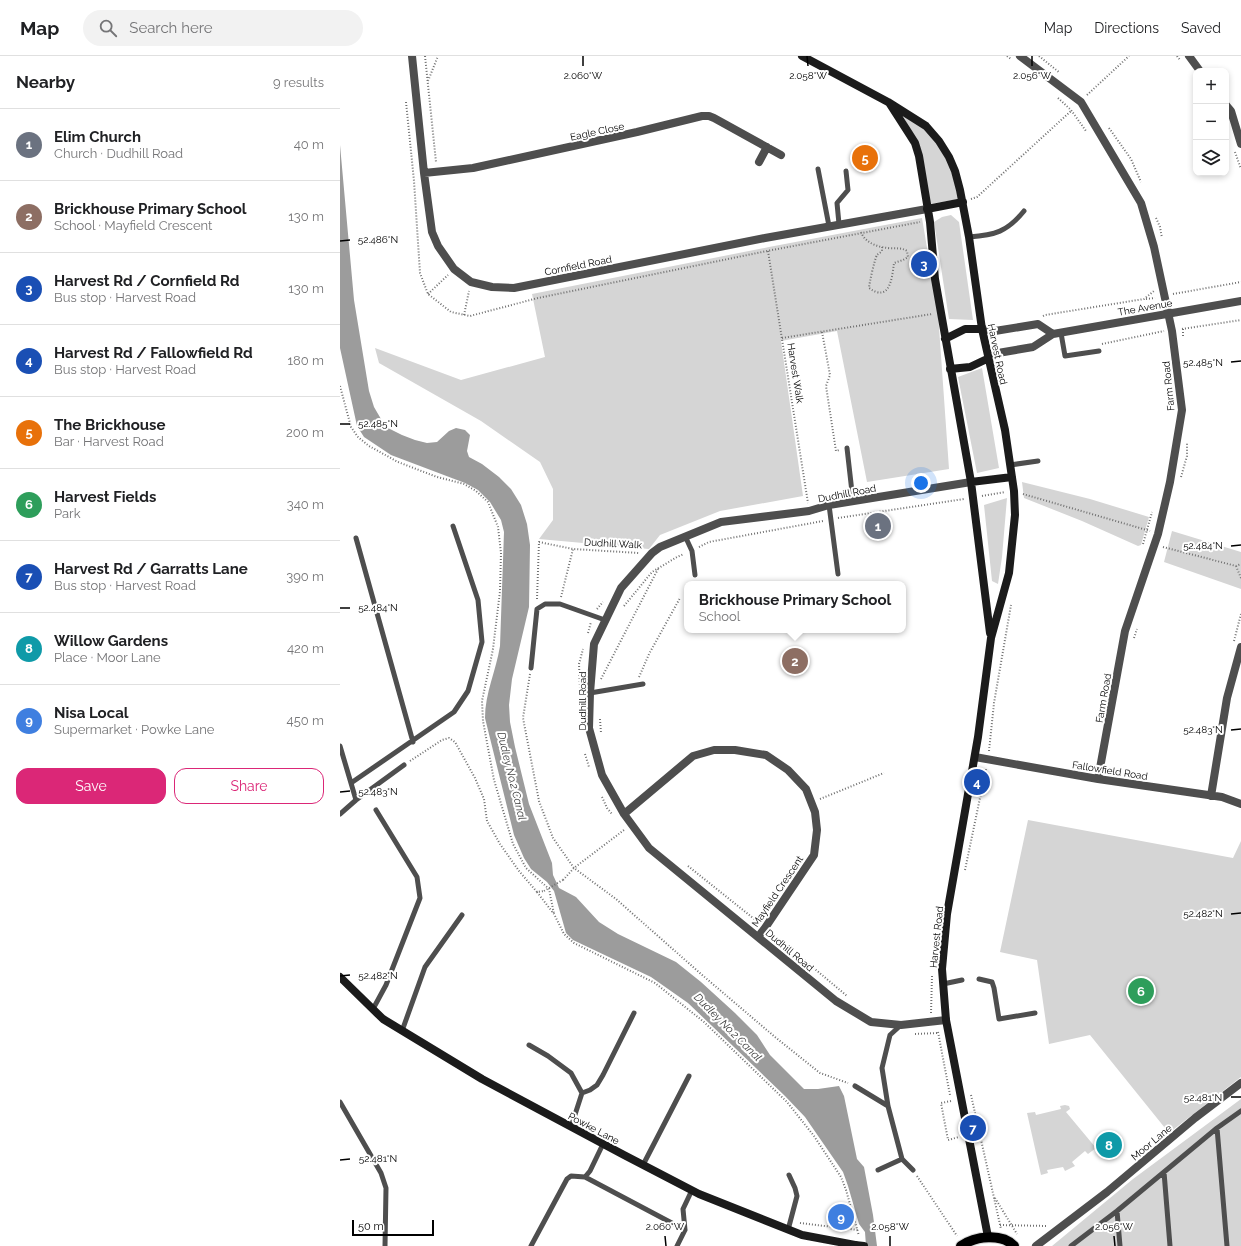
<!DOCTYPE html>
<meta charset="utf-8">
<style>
body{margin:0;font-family:Raleway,sans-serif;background:#f2f2f2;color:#202124}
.controls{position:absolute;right:12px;top:12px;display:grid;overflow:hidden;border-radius:8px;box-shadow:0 2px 6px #0003}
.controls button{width:36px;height:36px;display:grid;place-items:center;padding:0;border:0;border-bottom:1px solid #e0e0e0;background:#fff;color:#202124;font:20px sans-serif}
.scale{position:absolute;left:12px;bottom:10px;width:82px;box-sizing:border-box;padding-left:4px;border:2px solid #000;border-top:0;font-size:11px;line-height:14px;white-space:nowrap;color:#000;-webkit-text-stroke:3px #fff;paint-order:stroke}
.you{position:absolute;left:581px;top:427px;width:14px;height:14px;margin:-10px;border:3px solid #fff;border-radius:50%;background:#1a73e8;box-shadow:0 0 0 6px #1a73e833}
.badge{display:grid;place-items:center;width:26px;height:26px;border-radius:50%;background:#db2777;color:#fff;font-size:13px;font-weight:700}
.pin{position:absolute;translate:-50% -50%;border:2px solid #fff;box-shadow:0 1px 4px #0006}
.popup{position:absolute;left:344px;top:525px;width:222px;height:52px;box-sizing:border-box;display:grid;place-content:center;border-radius:8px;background:#fff;filter:drop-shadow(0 1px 3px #0005);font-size:13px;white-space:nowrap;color:#757577}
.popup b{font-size:15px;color:#202124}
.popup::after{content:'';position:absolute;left:50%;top:100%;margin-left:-8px;border:8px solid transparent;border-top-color:#fff}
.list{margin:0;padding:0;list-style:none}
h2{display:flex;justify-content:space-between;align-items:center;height:52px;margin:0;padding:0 16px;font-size:17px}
h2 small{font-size:13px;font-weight:400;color:#757577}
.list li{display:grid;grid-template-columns:26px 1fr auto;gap:12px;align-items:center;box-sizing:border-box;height:72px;padding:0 16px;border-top:1px solid #e0e0e0}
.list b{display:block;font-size:15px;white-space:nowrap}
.list p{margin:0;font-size:13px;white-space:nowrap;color:#757577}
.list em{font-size:13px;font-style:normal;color:#757577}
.actions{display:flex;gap:8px;padding:12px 16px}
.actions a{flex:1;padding:9px 0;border:1px solid #db2777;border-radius:12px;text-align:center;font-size:14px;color:#db2777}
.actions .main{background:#db2777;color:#fff}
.icon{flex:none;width:22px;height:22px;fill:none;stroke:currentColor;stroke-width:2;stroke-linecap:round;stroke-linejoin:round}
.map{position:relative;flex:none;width:901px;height:1190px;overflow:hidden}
header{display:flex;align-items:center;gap:24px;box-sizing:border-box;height:56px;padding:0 20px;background:#fff;border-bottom:1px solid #e0e0e0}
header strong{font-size:19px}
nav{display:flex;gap:22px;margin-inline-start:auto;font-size:14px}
.search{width:280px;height:36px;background:#f2f2f2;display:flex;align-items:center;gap:10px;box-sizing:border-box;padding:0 14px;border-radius:22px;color:#757577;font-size:15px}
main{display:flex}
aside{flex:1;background:#fff}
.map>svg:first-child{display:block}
.green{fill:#d5d5d5}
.water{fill:#9c9c9c}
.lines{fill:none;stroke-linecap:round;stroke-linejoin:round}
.primary-casing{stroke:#dbdbdb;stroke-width:12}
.path{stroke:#707070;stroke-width:2;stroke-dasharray:1 2;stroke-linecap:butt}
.lane{stroke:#4e4e4e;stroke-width:5}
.street{stroke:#4e4e4e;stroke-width:8}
.secondary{stroke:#1b1b1b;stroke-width:8}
.primary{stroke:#000;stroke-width:10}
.path-bridge{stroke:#707070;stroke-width:2;stroke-dasharray:1 2;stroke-linecap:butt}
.secondary-bridge{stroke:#1b1b1b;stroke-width:8}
.ticks{fill:none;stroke:#000;stroke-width:1.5}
.labels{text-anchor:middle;stroke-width:4;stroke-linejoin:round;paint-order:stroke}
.street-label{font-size:10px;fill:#000;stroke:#fff}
.water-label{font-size:11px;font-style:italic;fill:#3d3d3d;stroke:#fff}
.ticks-label{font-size:10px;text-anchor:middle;fill:#000;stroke:#fff;stroke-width:4;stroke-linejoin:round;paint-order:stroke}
</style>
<header>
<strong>Map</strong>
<div class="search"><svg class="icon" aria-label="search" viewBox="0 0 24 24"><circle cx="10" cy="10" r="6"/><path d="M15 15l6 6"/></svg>Search here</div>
<nav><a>Map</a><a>Directions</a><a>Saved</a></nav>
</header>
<main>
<aside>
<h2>Nearby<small>9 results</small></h2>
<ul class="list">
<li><span class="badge" style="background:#6b7280">1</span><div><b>Elim Church</b><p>Church · Dudhill Road</p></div><em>40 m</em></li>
<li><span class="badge" style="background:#8d6e63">2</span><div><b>Brickhouse Primary School</b><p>School · Mayfield Crescent</p></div><em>130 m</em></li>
<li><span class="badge" style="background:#1a4fb4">3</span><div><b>Harvest Rd / Cornfield Rd</b><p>Bus stop · Harvest Road</p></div><em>130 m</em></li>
<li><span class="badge" style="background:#1a4fb4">4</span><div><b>Harvest Rd / Fallowfield Rd</b><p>Bus stop · Harvest Road</p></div><em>180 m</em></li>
<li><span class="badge" style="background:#e8710a">5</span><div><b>The Brickhouse</b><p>Bar · Harvest Road</p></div><em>200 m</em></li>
<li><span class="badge" style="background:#2e9e5b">6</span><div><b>Harvest Fields</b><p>Park</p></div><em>340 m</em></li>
<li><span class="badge" style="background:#1a4fb4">7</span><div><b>Harvest Rd / Garratts Lane</b><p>Bus stop · Harvest Road</p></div><em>390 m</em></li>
<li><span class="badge" style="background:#0f9aa8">8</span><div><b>Willow Gardens</b><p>Place · Moor Lane</p></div><em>420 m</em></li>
<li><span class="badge" style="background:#3f7fe0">9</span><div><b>Nisa Local</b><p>Supermarket · Powke Lane</p></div><em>450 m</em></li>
</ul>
<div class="actions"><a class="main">Save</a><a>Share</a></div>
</aside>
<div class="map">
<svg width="901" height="1190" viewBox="0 0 901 1190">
<rect width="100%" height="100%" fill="#fff"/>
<path class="green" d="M562,58L584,71L608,103L619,143L590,148L577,87Z
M611,159L619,166L633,264L609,263L594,166L602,161Z
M582,162L598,257L609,413L527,426L497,275L441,285L463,440L380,455L320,479L309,493L199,483L213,464V433L200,406L141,365L39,307L35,292L121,324L205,301L192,238L429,191Z
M642,312L659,412L637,417L618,321Z
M682,426L750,443L809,461L801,489L798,490L742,465L684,442Z
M667,442L662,501L658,528L652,525L644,449Z
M832,475L901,496V533L824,506Z
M688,764L893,802L901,785V1021L829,1077L750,979L709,988L697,904L660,896Z
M901,1043V1190H712L793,1123Z
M725,1049L729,1050L730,1053L726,1056L756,1092L748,1098L745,1095L732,1106L735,1110L725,1115L723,1111L707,1114L708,1117L701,1119L687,1057L695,1056L696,1059L721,1053L720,1050Z"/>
<path class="water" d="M0,89L14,244L29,335L34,351L41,363L48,372L62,379L75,384L87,387L97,386L109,375L116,372L125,374L130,379L127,395L129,401L142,408L159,421L171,433L181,449L187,468L190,489L189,551L172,623L169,649L170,666L175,691L189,748L212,807L213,819L219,832L236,841L259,866L278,878L336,906L361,926L395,957L417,979L430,999L464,1033H478L499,1030L504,1040L517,1103L524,1111L533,1159L537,1190H526L525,1176L519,1168L508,1130L503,1116L465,1061L445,1040L348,947L311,921L233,884L226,877L214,835L207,826L191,813L184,802L174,779L145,662C145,637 156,615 160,590L164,476L161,464L150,446L138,434L125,427L51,399L24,381L17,370L0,292Z"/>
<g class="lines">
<g class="primary-casing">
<path id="primary" d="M621,1190C635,1180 662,1177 674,1190"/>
</g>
<path class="path" d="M85,0L96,106
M667,0L671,3
M699,0L720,17
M837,0L840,4
M88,25L98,0
M747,39L789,0
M718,42L731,54L746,75
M66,46L74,125L80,217L88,238L111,256L130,260L198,242L427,195L580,166
M769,72L791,103L801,126
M895,96L901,113
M631,143L637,141L731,55
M816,162L820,171L822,182
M521,176C525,187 538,191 548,192C555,193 561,191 567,195L568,201L563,204L554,207C552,222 550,247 529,232C529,228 535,202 537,199C538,198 540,197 542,195V191
M428,195L468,447
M88,238L108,219
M833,238L901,226
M806,243L815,242
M124,259L129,235
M703,260L705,259L804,243L814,235
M842,273L901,264
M843,273V282
M482,276L490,319L486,330L496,395L499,394
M442,282L592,258
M762,288L824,275
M0,330L11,371L18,381L29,390L58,406L97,421L124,428L136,435L148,446L158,471L161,497L160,535L153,593L142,645L143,665L154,724L173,788L186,812L209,833L214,858
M841,421L847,400V386
M683,438L810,475
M642,440L665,436
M498,462L624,443
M803,488L812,456
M359,491L369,486L483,465
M823,491L896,510L901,508
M896,510L901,522
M221,541L233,493
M197,543L199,486L233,493L299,497
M284,550L312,516L337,501L344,498
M257,553L263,546
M248,577L251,566
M794,582L797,573
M894,585L901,558
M190,618L183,662L199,745L213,782L234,812L276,843L361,918L435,981L480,1017L508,1027
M299,621L309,598L340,542
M261,623L318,513
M240,632L239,608L243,593
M260,663L261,677
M649,695L654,647L671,549
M245,698L249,711
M70,705L102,684L109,682L115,686L135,722L144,743L147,765L160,788L179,815L197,836L204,835
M262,741L267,752L272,758
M480,743L544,717
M348,810L418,866
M625,814L646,713
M223,824L234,812L284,774
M197,836L214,858L224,878L234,887L315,927L364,966L447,1046L474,1080L501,1121L506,1134L519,1180
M432,877L507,940
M591,957L592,920
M598,976L610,1039
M575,978L598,977
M631,1039L661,1173
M611,1045L601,1047L608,1084L619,1081
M577,1120L617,1180
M655,1142L677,1178
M460,1167L518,1174
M660,1169L706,1170"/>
<path class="lane" d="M478,113L489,170
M499,168L497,147L508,134L506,115
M629,181C655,179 667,176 684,155
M721,277L725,300L759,295
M507,392L513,445
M670,409L698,405
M489,449L498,518
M345,480L352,495L355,519
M16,482L73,686
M191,612L197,553L205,548H220L265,564
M250,637L303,628
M0,690L16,744
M11,727L114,656L128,635L142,586L138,544L113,470
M0,758L16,744L64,709
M639,923L652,926L654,932L659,963L695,957
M603,928L622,924
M33,953L46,929L80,842L77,821L36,754
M561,969L550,979L542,1012L548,1050L562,1103L573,1114
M62,975L85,911L122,859
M189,989L208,1000L231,1017L242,1037L231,1071
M515,1030L548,1050
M242,1037L250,1034L257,1029L263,1019L294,957
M0,1046L41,1117L46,1132L45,1190
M877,1072L887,1190
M303,1109L349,1020
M538,1114L562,1103
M824,1116L830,1190
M245,1121L345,1174
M777,1155L780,1190
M448,1174L457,1140L455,1132L449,1119
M191,1190L227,1123L231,1120L245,1121L250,1115L263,1088
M337,1190L345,1174L343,1153L352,1134
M731,1190L777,1155L877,1072L901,1055"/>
<path class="street" d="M72,0L84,117L92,176L98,190L114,213L131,226L152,231L174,232L425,182L587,153
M680,0L741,46L801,147L814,191L832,275L842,354L830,426L818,478L785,575L758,723
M849,0L860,15
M886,49L891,55L901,88
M419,106L427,91
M84,117L133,112L297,76L362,60H369L374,62L441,99
M642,273L655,275L698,268L713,278
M649,302L658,297L693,291L713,278L901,245
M635,701L758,723L882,741L901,748
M871,740L887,642L901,591
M284,758L353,700L374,694H395L426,699L448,714L466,733L475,756L477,774L474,799L425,872L418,881
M606,964L561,969L531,966L496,945L309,792L284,758L262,719L249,672L250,637L254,588L281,532L312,497L320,491L381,466L469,455L489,449L631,426
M696,1190L767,1136L855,1062L901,1027"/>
<path class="secondary" d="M462,0L548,46L586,70L599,85L609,101L615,115L620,134L629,181L642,273L665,374L674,435L675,459L669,517L651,582L638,681L607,858L602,913L606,964L648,1181
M550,48L568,76L575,87L579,100L590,166L595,223L631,426L650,577
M587,153L623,146
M605,283L625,273H642
M610,313L630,311L649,302
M631,426L672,421
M0,921L43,963L142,1023L284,1099L359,1138L462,1179L515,1189"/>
<use href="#primary" class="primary"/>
<path class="path-bridge" d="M204,835L223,824"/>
<path class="secondary-bridge" d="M515,1189L524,1190"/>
</g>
<path class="ticks" d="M243,0V10M467,0L468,10M692,0V10M0,185L10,184M891,306L901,305M0,368H10M891,490L901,489M0,552H10M891,674L901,673M0,736L10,735M891,858L901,857M0,920L10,919M891,1041H901M0,1104L10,1103M325,1180L326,1190M550,1180V1190M774,1180L775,1190"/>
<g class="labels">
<g class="street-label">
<text transform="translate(257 75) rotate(-12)" y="4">Eagle Close</text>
<text transform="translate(238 209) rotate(-11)" y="4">Cornfield Road</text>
<text transform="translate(805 251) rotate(-10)" y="4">The Avenue</text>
<text transform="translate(658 298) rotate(78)" y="4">Harvest Road</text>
<text transform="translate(456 317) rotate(81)" y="4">Harvest Walk</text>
<text transform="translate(828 330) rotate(-96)" y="4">Farm Road</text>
<text transform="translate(507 437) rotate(-11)" y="4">Dudhill Road</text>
<text transform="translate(273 487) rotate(3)" y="4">Dudhill Walk</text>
<text transform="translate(763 642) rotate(-80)" y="4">Farm Road</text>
<text transform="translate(242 645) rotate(-90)" y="4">Dudhill Road</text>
<text transform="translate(770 714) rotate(9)" y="4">Fallowfield Road</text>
<text transform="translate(437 835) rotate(-56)" y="4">Mayfield Crescent</text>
<text transform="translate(596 881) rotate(-84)" y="4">Harvest Road</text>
<text transform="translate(450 894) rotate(40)" y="4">Dudhill Road</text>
<text transform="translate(254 1072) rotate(28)" y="4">Powke Lane</text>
<text transform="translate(811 1086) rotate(-40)" y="4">Moor Lane</text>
</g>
<g class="water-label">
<text transform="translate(172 720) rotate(76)" y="4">Dudley No.2 Canal</text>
<text transform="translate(388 971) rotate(45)" y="4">Dudley No.2 Canal</text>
</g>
</g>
<g class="ticks-label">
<text x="243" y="23">2.060°W</text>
<text x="468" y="23">2.058°W</text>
<text x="692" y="23">2.056°W</text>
<text x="38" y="187">52.486°N</text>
<text x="863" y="310">52.485°N</text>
<text x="38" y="371">52.485°N</text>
<text x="863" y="493">52.484°N</text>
<text x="38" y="555">52.484°N</text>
<text x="863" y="677">52.483°N</text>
<text x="38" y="739">52.483°N</text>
<text x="863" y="861">52.482°N</text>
<text x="38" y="923">52.482°N</text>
<text x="863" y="1045">52.481°N</text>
<text x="38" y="1106">52.481°N</text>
<text x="325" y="1174">2.060°W</text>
<text x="550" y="1174">2.058°W</text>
<text x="774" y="1174">2.056°W</text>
</g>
</svg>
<div class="controls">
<button>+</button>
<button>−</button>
<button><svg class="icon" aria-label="layers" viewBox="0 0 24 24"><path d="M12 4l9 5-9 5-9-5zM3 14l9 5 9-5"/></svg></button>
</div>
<div class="scale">50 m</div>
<div class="you"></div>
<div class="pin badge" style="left:538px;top:470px;background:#6b7280">1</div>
<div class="pin badge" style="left:455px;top:605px;background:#8d6e63">2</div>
<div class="popup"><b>Brickhouse Primary School</b>School</div>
<div class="pin badge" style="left:584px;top:208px;background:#1a4fb4">3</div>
<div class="pin badge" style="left:637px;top:726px;background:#1a4fb4">4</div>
<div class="pin badge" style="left:525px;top:102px;background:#e8710a">5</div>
<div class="pin badge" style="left:801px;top:935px;background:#2e9e5b">6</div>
<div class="pin badge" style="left:633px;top:1072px;background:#1a4fb4">7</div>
<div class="pin badge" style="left:769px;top:1089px;background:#0f9aa8">8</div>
<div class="pin badge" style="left:501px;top:1161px;background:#3f7fe0">9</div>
</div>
</main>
